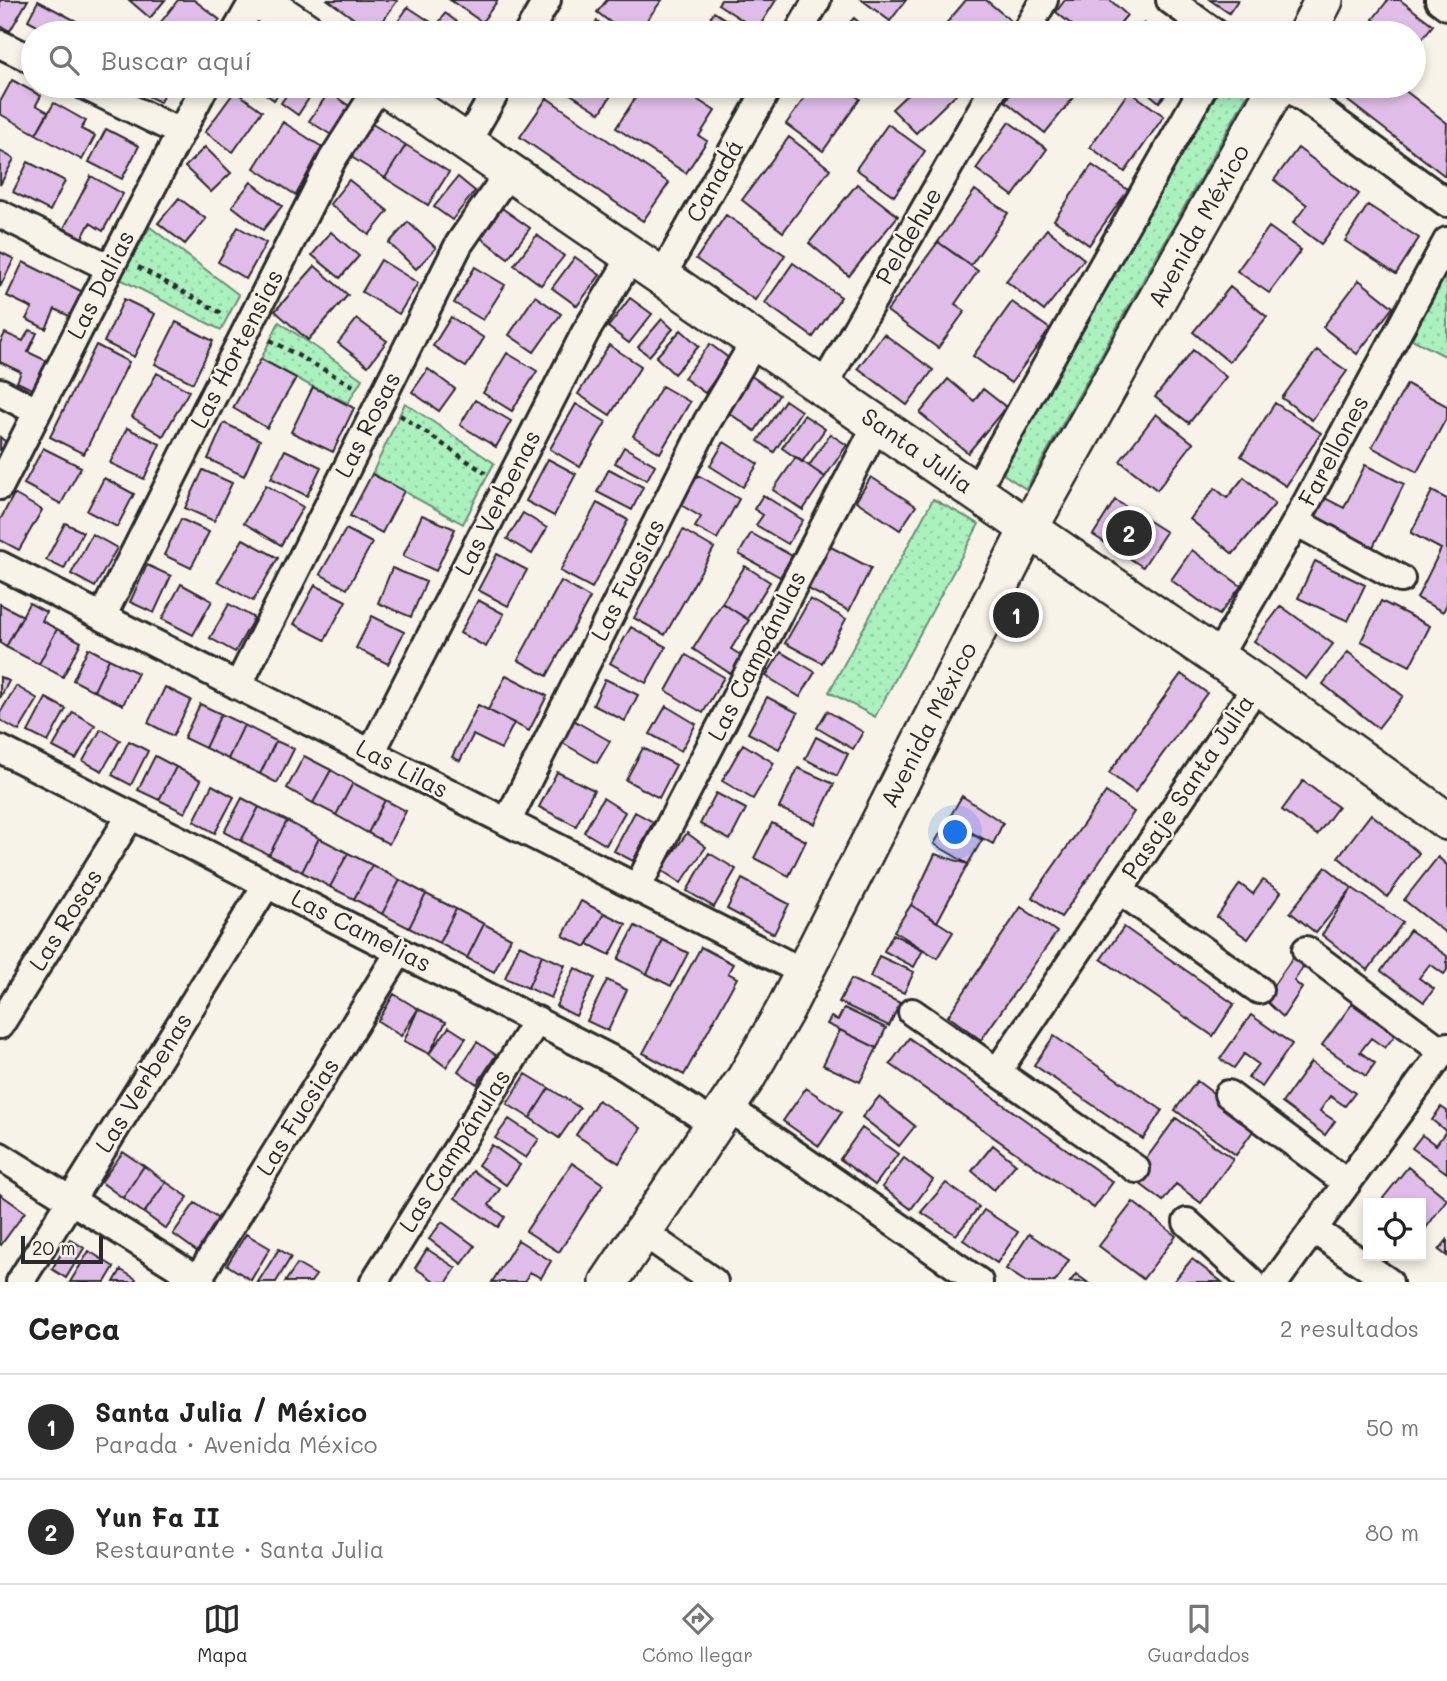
<!DOCTYPE html>
<html lang="es">
<meta charset="utf-8">
<style>
body{margin:0;font-family:Mali,sans-serif;background:#f2f2f2;color:#222}
.controls{position:absolute;right:21px;bottom:21px;display:grid;overflow:hidden;border-radius:0px;box-shadow:0 4px 10px #0003}
.controls button{width:63px;height:63px;display:grid;place-items:center;padding:0;border:0;border-bottom:2px solid #e0e0e0;background:#fff;color:#222;font:35px sans-serif}
.scale{position:absolute;left:21px;bottom:18px;width:82px;box-sizing:border-box;padding-left:7px;border:4px solid #2b2b2b;border-top:0;font-size:19px;line-height:24px;white-space:nowrap;color:#2b2b2b;-webkit-text-stroke:5px #f7f3e8;paint-order:stroke}
.you{position:absolute;left:956px;top:833px;width:24px;height:24px;margin:-18px;border:5px solid #fff;border-radius:50%;background:#1a73e8;box-shadow:0 0 0 10px #1a73e833}
.badge{display:grid;place-items:center;width:46px;height:46px;border-radius:50%;background:#2b2b2b;color:#fff;font-size:23px;font-weight:700}
.pin{position:absolute;translate:-50% -50%;border:4px solid #fff;box-shadow:0 2px 7px #0006}
.list{margin:0;padding:0;list-style:none}
h2{display:flex;justify-content:space-between;align-items:center;height:91px;margin:0;padding:0 28px;font-size:30px}
h2 small{font-size:23px;font-weight:400;color:#767676}
.list li{display:grid;grid-template-columns:46px 1fr auto;gap:21px;align-items:center;box-sizing:border-box;height:105px;padding:0 28px;border-top:2px solid #e0e0e0}
.list b{display:block;font-size:26px;white-space:nowrap}
.list p{margin:0;font-size:23px;white-space:nowrap;color:#767676}
.list em{font-size:23px;font-style:normal;color:#767676}
.icon{flex:none;width:38px;height:38px;fill:none;stroke:currentColor;stroke-width:2;stroke-linecap:round;stroke-linejoin:round}
.map{position:relative;flex:none;width:1447px;height:1282px;overflow:hidden}
.search{position:absolute;background:#fff;box-shadow:0 4px 10px #0003;left:21px;right:21px;top:21px;height:77px;display:flex;align-items:center;gap:18px;box-sizing:border-box;padding:0 24px;border-radius:38px;color:#767676;font-size:26px}
.sheet{height:301px;background:#fff}
nav{display:flex;justify-content:space-around;align-items:center;box-sizing:border-box;height:98px;border-top:2px solid #e0e0e0;background:#fff;font-size:19px;color:#767676}
nav a{display:grid;justify-items:center;gap:4px}
nav .on{color:#2b2b2b}
.map>svg:first-child{display:block}
.grass{fill:url(#grass-dots);stroke:#6a8e74;stroke-width:2}
.building{fill:#dfbde8;stroke:#2b2b2b;stroke-width:2}
.lines{fill:none;stroke-linecap:round;stroke-linejoin:round}
.street-casing{stroke:#2b2b2b;stroke-width:32}
.secondary-casing{stroke:#2b2b2b;stroke-width:42}
.path{stroke:#2b2b2b;stroke-width:4.5;stroke-dasharray:5 5;stroke-linecap:butt}
.street{stroke:#f7f3e8;stroke-width:26}
.secondary{stroke:#f7f3e8;stroke-width:37}
.labels{text-anchor:middle;stroke-width:5;stroke-linejoin:round;paint-order:stroke}
.street-label{font-size:24px;fill:#2b2b2b;stroke:#f7f3e8}
</style>
<div class="map">
<svg width="1447" height="1282" viewBox="0 0 1447 1282">
<defs>
<pattern id="grass-dots" width="8" height="8" patternUnits="userSpaceOnUse" patternTransform="scale(1.75)"><rect width="8" height="8" fill="#aaf1be"/><path d="M2 2h.1M6 6h.1" fill="none" stroke="#92cfa3" stroke-width="1.8" stroke-linecap="round"/></pattern>
</defs>
<rect width="100%" height="100%" fill="#f7f3e8"/>
<filter id="ink" filterUnits="userSpaceOnUse"><feTurbulence type="fractalNoise" baseFrequency=".0143" numOctaves="2"/><feDisplacementMap in="SourceGraphic" scale="14" xChannelSelector="R" yChannelSelector="G"/><feConvolveMatrix kernelMatrix="1 2 1 2 8 2 1 2 1" color-interpolation-filters="sRGB"/></filter>
<g filter="url(#ink)">
<path class="grass" d="M1206,86H1252L1026,489L991,466Z
M150,227L239,295L221,330L120,279Z
M1447,263V357L1408,337Z
M279,322L362,379L348,403L313,387L261,359Z
M405,403L494,463L463,524L372,474Z
M933,499L979,524L875,717L829,692Z"/>
<path class="building" d="M0,0H28L10,31L0,26Z
M129,0H165L150,18Z
M178,0H194L220,20L209,33H176L161,22Z
M328,0H396L397,1L374,33Z
M450,0H498L482,22Z
M607,0H662L637,33H624L597,12Z
M721,0H776L757,30L718,4Z
M862,0H906L890,21Z
M966,0H986L1011,21L1001,33H938Z
M1065,0H1110L1127,15L1112,33H1082L1056,12Z
M1210,0H1238L1229,13Z
M1388,0H1400L1433,25L1414,49V33H1392L1373,19Z
M38,1L78,22L72,33H35L39,26L28,20Z
M408,7L437,26L445,13L457,22L450,33H390Z
M714,12L747,33H700Z
M854,18L871,33H840Z
M597,21L614,32L613,33H589Z
M1144,23L1157,33H1135Z
M12,80L41,96L36,105L48,112L36,134L0,114V102Z
M127,86H168L160,102Z
M263,86H284L274,100L260,90Z
M293,86H317L298,115L281,103Z
M558,86H617L600,113Z
M643,86H653L671,97L678,87L715,111L699,136L707,141L686,173L616,128Z
M701,86H722L716,95Z
M813,86H842L860,99L823,151L786,124Z
M916,86H948L956,94L916,133L892,109Z
M1017,86H1083L1045,133L1005,101Z
M1140,86H1173L1159,102Z
M1337,86H1399L1447,123L1445,176L1334,90Z
M235,91L262,111L233,152L205,132Z
M1129,91L1164,116L1125,172L1090,147Z
M329,92L352,108L333,136L309,121Z
M547,98L669,183L643,221L520,137Z
M54,103L86,121L81,129L95,136L82,160L36,134Z
M283,122L322,147L296,195L254,168Z
M369,122L406,145L385,178L348,155Z
M1009,122L1047,149L1013,196L976,169Z
M888,124L925,151L894,196L856,169Z
M106,129L139,146L122,179L89,162Z
M789,137L830,169L783,232L742,200Z
M406,145L449,172L428,205L385,178Z
M205,147L231,173L211,192L185,167Z
M1298,148L1359,194L1321,244L1293,223L1307,205L1274,180Z
M0,151L14,159L0,185Z
M28,162L65,181L50,211L13,192Z
M1092,165L1128,190L1089,245L1054,220Z
M91,176L123,194L103,231L90,223L82,238L64,228Z
M458,177L475,191L452,220L434,207Z
M349,180L388,211L369,235L330,204Z
M251,182L282,206L263,230L232,206Z
M857,184L898,216L849,276L809,243Z
M975,190L1008,213L971,265L938,242Z
M179,198L206,219L185,244L158,223Z
M1368,205L1419,238L1396,274L1345,241Z
M499,206L530,228L508,258L477,235Z
M726,215L785,255L755,300L696,259Z
M408,222L436,248L416,269L389,243Z
M238,227L266,243L246,279L218,262Z
M1269,227L1301,250L1269,293L1237,271Z
M1047,229L1084,259L1044,311L1006,281Z
M331,232L359,256L340,278L312,255Z
M537,235L564,256L541,285L514,265Z
M938,242L978,271L955,304L965,311L938,348L887,311Z
M0,252L14,259L0,287Z
M575,257L600,275L577,306L552,288Z
M381,260L418,283L399,314L362,292Z
M23,262L83,292L71,317L55,309L46,329L26,319L32,308L7,296Z
M793,263L841,297L813,337L765,303Z
M315,266L348,295L308,340L275,311Z
M475,267L505,285L483,320L454,303Z
M1359,280L1393,307L1357,354L1323,327Z
M1230,287L1267,317L1229,362L1193,332Z
M535,296L561,314L534,352L509,335Z
M630,298L652,314L629,343L608,327Z
M124,299L155,314L134,357L104,342Z
M1012,302L1050,329L1011,383L973,356Z
M451,317L484,338L466,367L433,346Z
M357,319L387,341L368,366L338,343Z
M662,319L673,329L649,356L638,347Z
M176,322L213,341L193,383L155,364Z
M29,330L37,333L28,352L49,362L36,391L17,382L21,372L0,362V343L5,333L23,341Z
M681,330L699,346L674,374L656,357Z
M884,334L933,370L907,405L858,368Z
M710,344L730,359L705,393L684,378Z
M96,345L129,362L84,454L50,437Z
M609,345L641,366L610,415L578,394Z
M1193,350L1226,377L1189,423L1155,397Z
M1317,350L1347,371L1312,420L1282,398Z
M507,353L537,371L512,411L483,393Z
M261,359L296,378L267,428L233,408Z
M428,369L455,389L439,411L412,392Z
M157,373L189,391L163,436L132,417Z
M750,375L779,395L755,431L726,411Z
M948,379L974,401L983,389L1006,407L968,453L920,413Z
M1407,384L1447,406V417L1417,472L1372,447Z
M662,386L690,402L660,453L633,436Z
M313,387L354,408L333,452L291,432Z
M475,400L511,421L496,447L460,425Z
M785,400L801,411L774,452L758,441Z
M1275,403L1321,433L1286,486L1241,456Z
M576,404L606,422L580,467L550,449Z
M1156,414L1193,443L1157,490L1120,461Z
M804,415L825,429L802,462L782,448Z
M224,423L260,440L244,476L208,459Z
M127,428L160,444L144,479L110,463Z
M830,434L847,445L825,477L809,466Z
M0,437L6,442L0,454Z
M724,442L758,464L743,487L710,466Z
M624,447L655,465L647,480L615,463Z
M43,448L81,467L61,504L24,484Z
M285,450L321,467L307,496L271,478Z
M796,457L825,477L803,510L773,490Z
M548,459L576,474L554,516L526,501Z
M1365,465L1404,484L1373,547L1313,518L1323,497L1344,508Z
M609,469L643,487L632,510L597,492Z
M203,470L232,483L214,521L185,508Z
M372,474L404,491L382,533L350,516Z
M698,475L739,499L717,539L695,527L701,517L681,505Z
M871,477L916,506L900,530L856,501Z
M1244,477L1275,504L1233,554L1190,519L1215,488L1227,498Z
M104,478L134,494L117,527L87,511Z
M266,485L303,507L281,545L244,523Z
M1432,491L1447,499V604L1443,612L1417,598L1441,549L1411,533Z
M14,494L42,510L19,550L0,540V520Z
M763,495L803,520L788,544L756,525L763,515L754,509Z
M1115,500L1166,532L1143,567L1093,535Z
M597,503L628,520L592,588L560,571Z
M523,513L547,528L532,554L507,539Z
M422,515L455,529L436,571L403,556Z
M181,519L209,532L191,568L164,555Z
M65,523L83,532L64,569L46,560Z
M346,529L372,543L347,589L320,574Z
M683,530L714,548L665,635L634,618Z
M751,533L792,556L780,577L739,554Z
M92,534L117,548L95,587L71,574Z
M243,539L278,558L253,601L218,581Z
M827,545L871,568L849,611L805,587Z
M1192,550L1241,586L1219,615L1171,580Z
M497,554L527,570L508,606L478,590Z
M1315,561L1365,585L1348,621L1298,598Z
M147,565L171,576L154,613L130,602Z
M745,566L770,582L747,619L722,603Z
M392,568L426,582L411,617L378,603Z
M561,581L590,598L547,676L518,660Z
M181,584L212,601L193,635L162,619Z
M315,585L346,601L325,640L294,624Z
M810,599L846,619L822,663L785,643Z
M478,600L504,614L486,647L460,633Z
M1381,601L1430,626L1410,666L1361,641Z
M29,603L46,612L42,621L57,629L39,664L6,647Z
M722,603L749,620L731,649L742,656L731,674L693,649Z
M0,604L23,616L6,647L0,643Z
M229,604L254,618L235,652L210,638Z
M1281,606L1333,644L1306,679L1254,641Z
M372,616L404,632L388,664L356,648Z
M631,627L666,647L646,683L610,663Z
M57,629L81,642L63,677L39,664Z
M88,648L109,659L94,691L73,680Z
M781,652L815,672L800,697L766,676Z
M1348,652L1403,696L1378,728L1323,684Z
M686,655L724,677L703,713L666,691Z
M109,659L138,673L123,705L94,691Z
M1181,674L1207,693L1135,792L1109,773Z
M506,675L547,696L529,731L488,710Z
M0,677L9,681L0,698Z
M605,679L638,695L625,721L593,705Z
M16,686L38,699L19,731L0,720V713Z
M165,687L191,700L173,736L148,723Z
M767,697L798,713L779,749L748,733Z
M46,698L66,709L48,742L28,732Z
M200,704L221,714L205,748L184,738Z
M478,705L514,723L501,749L473,735L460,761L452,757Z
M666,706L696,724L681,751L650,734Z
M827,711L863,732L853,749L817,728Z
M73,712L95,725L76,759L53,747Z
M221,714L244,725L228,759L205,748Z
M573,720L610,741L597,763L561,742Z
M244,725L276,741L260,774L228,759Z
M101,729L120,740L102,771L83,761Z
M816,737L848,754L837,776L805,759Z
M129,741L148,751L131,785L112,775Z
M276,741L294,749L277,783L260,774Z
M743,744L774,763L753,799L722,781Z
M643,748L676,765L659,798L626,780Z
M155,756L176,767L159,800L138,790Z
M304,756L331,770L313,803L287,788Z
M176,767L201,780L185,813L159,800Z
M798,768L834,784L815,824L779,808Z
M331,770L353,783L336,815L313,803Z
M557,772L594,790L576,826L539,807Z
M1303,781L1338,807L1317,835L1282,810Z
M353,783L385,800L368,833L336,815Z
M212,785L234,797L215,833L194,821Z
M1106,792L1134,812L1061,917L1032,897Z
M716,793L746,809L730,840L700,824Z
M962,796L1003,823L993,844L948,820Z
M242,798L259,807L241,841L224,832Z
M603,798L625,812L606,845L584,832Z
M385,800L406,811L389,844L368,833Z
M259,807L287,821L269,855L241,841Z
M635,812L653,822L633,861L614,851Z
M1371,814L1419,853L1387,897L1338,857Z
M948,820L982,840L968,864L934,844Z
M287,821L319,838L302,872L269,855Z
M772,823L806,841L789,876L754,858Z
M687,833L706,847L681,883L661,870Z
M319,838L348,853L330,887L302,872Z
M348,853L372,865L354,899L330,887Z
M709,853L736,869L714,907L687,891Z
M935,854L968,864L937,922L911,905Z
M1438,857L1447,865V934L1404,900Z
M372,865L400,880L382,914L354,899Z
M1326,867L1352,888L1316,933L1290,912Z
M742,879L789,904L774,934L727,909Z
M400,880L426,894L409,928L382,914Z
M1263,880L1281,892L1248,939L1217,917L1240,884L1253,894Z
M1352,888L1403,922L1368,970L1322,935Z
M426,894L456,909L439,943L409,928Z
M581,901L604,913L586,947L563,936Z
M911,905L953,932L937,958L894,931Z
M1021,907L1057,932L981,1040L948,1016Z
M456,909L484,924L467,958L439,943Z
M604,913L626,924L610,955L588,944Z
M484,924L511,938L494,972L467,958Z
M635,926L663,940L647,974L618,959Z
M1124,927L1234,1004L1213,1036L1101,959Z
M1410,930L1447,956V970L1444,974L1430,964L1419,978L1434,989L1424,1002L1381,971Z
M893,934L923,950L914,967L884,951Z
M663,940L688,953L671,986L647,974Z
M519,945L542,955L528,988L505,978Z
M701,947L733,964L728,973L737,978L684,1075L643,1053Z
M542,955L565,965L551,998L528,988Z
M879,956L914,972L904,993L870,977Z
M1294,956L1305,964L1294,981L1302,988L1283,1017L1264,999Z
M575,968L595,978L576,1016L556,1006Z
M851,979L900,1003L889,1026L839,1002Z
M607,980L627,990L608,1031L587,1021Z
M394,994L418,1009L401,1036L378,1021Z
M1352,1004L1395,1035L1385,1048L1371,1038L1360,1052L1375,1063L1366,1076L1322,1045Z
M844,1008L886,1028L877,1048L827,1024L831,1017L838,1020Z
M418,1009L446,1022L429,1054L404,1041Z
M1251,1015L1292,1044L1262,1087L1248,1078L1258,1064L1244,1054L1234,1068L1220,1059Z
M449,1027L466,1038L446,1067L429,1054Z
M840,1030L877,1048L860,1082L823,1065Z
M1054,1036L1162,1110L1143,1139L1034,1065Z
M909,1038L1113,1182L1094,1208L890,1064Z
M477,1042L496,1055L477,1084L458,1071Z
M1311,1062L1355,1093L1345,1106L1330,1096L1320,1111L1335,1121L1325,1135L1282,1103Z
M526,1074L549,1088L530,1118L507,1104Z
M1197,1081L1236,1110L1233,1115L1253,1131L1236,1155L1175,1110Z
M549,1088L580,1108L559,1138L530,1118Z
M806,1088L842,1112L819,1146L783,1121Z
M879,1097L915,1126L899,1146L862,1117Z
M598,1100L641,1128L619,1163L576,1135Z
M1441,1107L1447,1111V1173L1412,1148L1422,1135L1436,1145L1446,1131L1432,1120Z
M1176,1118L1233,1159L1201,1203L1176,1184L1163,1201L1132,1178Z
M509,1119L539,1139L526,1158L495,1138Z
M862,1128L898,1154L875,1185L840,1159Z
M492,1145L520,1165L506,1185L478,1165Z
M993,1145L1016,1164L994,1190L972,1171Z
M123,1152L144,1166L123,1198L101,1182Z
M904,1158L933,1180L911,1209L882,1187Z
M572,1163L603,1184L559,1252L526,1231Z
M144,1166L166,1182L144,1213L123,1198Z
M1408,1167L1447,1199L1421,1235V1203L1380,1202Z
M473,1171L500,1189L489,1205L505,1217L498,1227L455,1198Z
M166,1182L188,1197L166,1229L144,1213Z
M946,1183L979,1207L956,1235L921,1212Z
M0,1194L25,1212L1,1245L0,1244Z
M1133,1202L1176,1236L1143,1279L1099,1246Z
M195,1203L220,1220L198,1252L173,1234Z
M984,1210L1018,1232L997,1263L963,1240Z
M442,1222L475,1246L462,1264L429,1239Z
M246,1234L270,1248L251,1280L227,1265Z
M1029,1234L1069,1260L1055,1282H1026L1006,1269Z
M70,1239L84,1248L66,1278L52,1269Z
M518,1240L551,1261L541,1278L530,1272L525,1281L527,1282H492Z
M1447,1240V1256L1439,1250Z
M279,1249L291,1257L276,1282H258Z
M427,1249L456,1268L447,1282H436L415,1268Z
M89,1251L114,1267L105,1282H70Z
M1192,1259L1222,1282H1173Z
M297,1264L316,1275L311,1282H285Z
M121,1270L136,1279L134,1282H114Z
M1076,1274L1087,1282H1070Z"/>
<g class="lines">
<g class="street-casing">
<path id="street" d="M1170,0L1215,33
M1439,0L1447,6
M235,33L254,0
M528,33L547,0
M798,33L817,0
M1025,33L1044,0
M0,44L33,60
M85,86L179,132
M1287,86L1447,203
M467,142L499,86
M0,214L110,268
M662,276L769,86
M823,387L995,86
M0,392L36,411
M0,486L110,268L205,86
M975,492L1204,86
M1296,522L1401,579
M0,565L805,973
M102,617L332,160L379,86
M1217,658L1296,522L1447,241
M238,686L459,244L509,172
M0,749L619,1063L715,1125
M371,753L585,333L632,256
M507,822L707,422L755,341
M637,888L877,424
M1119,890L1259,990
M1306,950L1443,1052
M912,1012L1136,1169
M0,1025L131,815
M997,1072L1257,685
M1228,1094L1347,1183
M727,1107L979,1282
M0,1156L202,1282
M1187,1222L1252,1282
M1313,1229L1389,1282
M643,1232L714,1282
M20,1282L267,884
M196,1282L400,951
M374,1282L537,1020
M1275,1282L1447,1046"/>
</g>
<g class="secondary-casing">
<path id="secondary" d="M259,0L308,33
M1307,33L1324,0
M384,86L1257,685L1447,821
M609,1282L746,1078L785,1010L1029,528L1277,86"/>
</g>
<path class="path" d="M138,267L225,315
M270,340L357,388
M400,415L485,473"/>
<use href="#street" class="street"/>
<use href="#secondary" class="secondary"/>
</g>
</g>
<g class="labels">
<g class="street-label">
<text transform="translate(715 181) rotate(-61)" y="8">Canadá</text>
<text transform="translate(1199 226) rotate(-61)" y="8">Avenida México</text>
<text transform="translate(909 236) rotate(-60)" y="8">Peldehue</text>
<text transform="translate(101 285) rotate(-63)" y="8">Las Dalias</text>
<text transform="translate(237 349) rotate(-63)" y="8">Las Hortensias</text>
<text transform="translate(368 425) rotate(-63)" y="8">Las Rosas</text>
<text transform="translate(917 451) rotate(35)" y="8">Santa Julia</text>
<text transform="translate(1334 451) rotate(-62)" y="8">Farellones</text>
<text transform="translate(498 503) rotate(-63)" y="8">Las Verbenas</text>
<text transform="translate(628 580) rotate(-63)" y="8">Las Fucsias</text>
<text transform="translate(757 656) rotate(-63)" y="8">Las Campánulas</text>
<text transform="translate(929 725) rotate(-63)" y="8">Avenida México</text>
<text transform="translate(402 769) rotate(27)" y="8">Las Lilas</text>
<text transform="translate(1188 787) rotate(-56)" y="8">Pasaje Santa Julia</text>
<text transform="translate(66 920) rotate(-58)" y="8">Las Rosas</text>
<text transform="translate(361 931) rotate(27)" y="8">Las Camelias</text>
<text transform="translate(144 1083) rotate(-58)" y="8">Las Verbenas</text>
<text transform="translate(298 1117) rotate(-58)" y="8">Las Fucsias</text>
<text transform="translate(455 1151) rotate(-58)" y="8">Las Campánulas</text>
</g>
</g>
</svg>
<div class="controls">
<button><svg class="icon" aria-label="locate" viewBox="0 0 24 24"><circle cx="12" cy="12" r="6"/><path d="M12 2v4M12 18v4M2 12h4M18 12h4"/></svg></button>
</div>
<div class="scale">20 m</div>
<div class="you"></div>
<div class="pin badge" style="left:1016px;top:615px">1</div>
<div class="pin badge" style="left:1129px;top:533px">2</div>
<div class="search"><svg class="icon" aria-label="search" viewBox="0 0 24 24"><circle cx="10" cy="10" r="6"/><path d="M15 15l6 6"/></svg>Buscar aquí</div>
</div>
<section class="sheet">
<h2>Cerca<small>2 resultados</small></h2>
<ul class="list">
<li><span class="badge">1</span><div><b>Santa Julia / México</b><p>Parada · Avenida México</p></div><em>50 m</em></li>
<li><span class="badge">2</span><div><b>Yun Fa II</b><p>Restaurante · Santa Julia</p></div><em>80 m</em></li>
</ul>
</section>
<nav>
<a class="on"><svg class="icon" aria-label="map" viewBox="0 0 24 24"><path d="M3 6l6-2 6 2 6-2v14l-6 2-6-2-6 2zM9 4v14M15 6v14"/></svg>Mapa</a>
<a><svg class="icon" aria-label="directions" viewBox="0 0 24 24"><path d="M12 3l9 9-9 9-9-9zM9 14v-3h6M13 9l2 2-2 2"/></svg>Cómo llegar</a>
<a><svg class="icon" aria-label="saved" viewBox="0 0 24 24"><path d="M7 4h10v16l-5-4-5 4z"/></svg>Guardados</a>
</nav>
